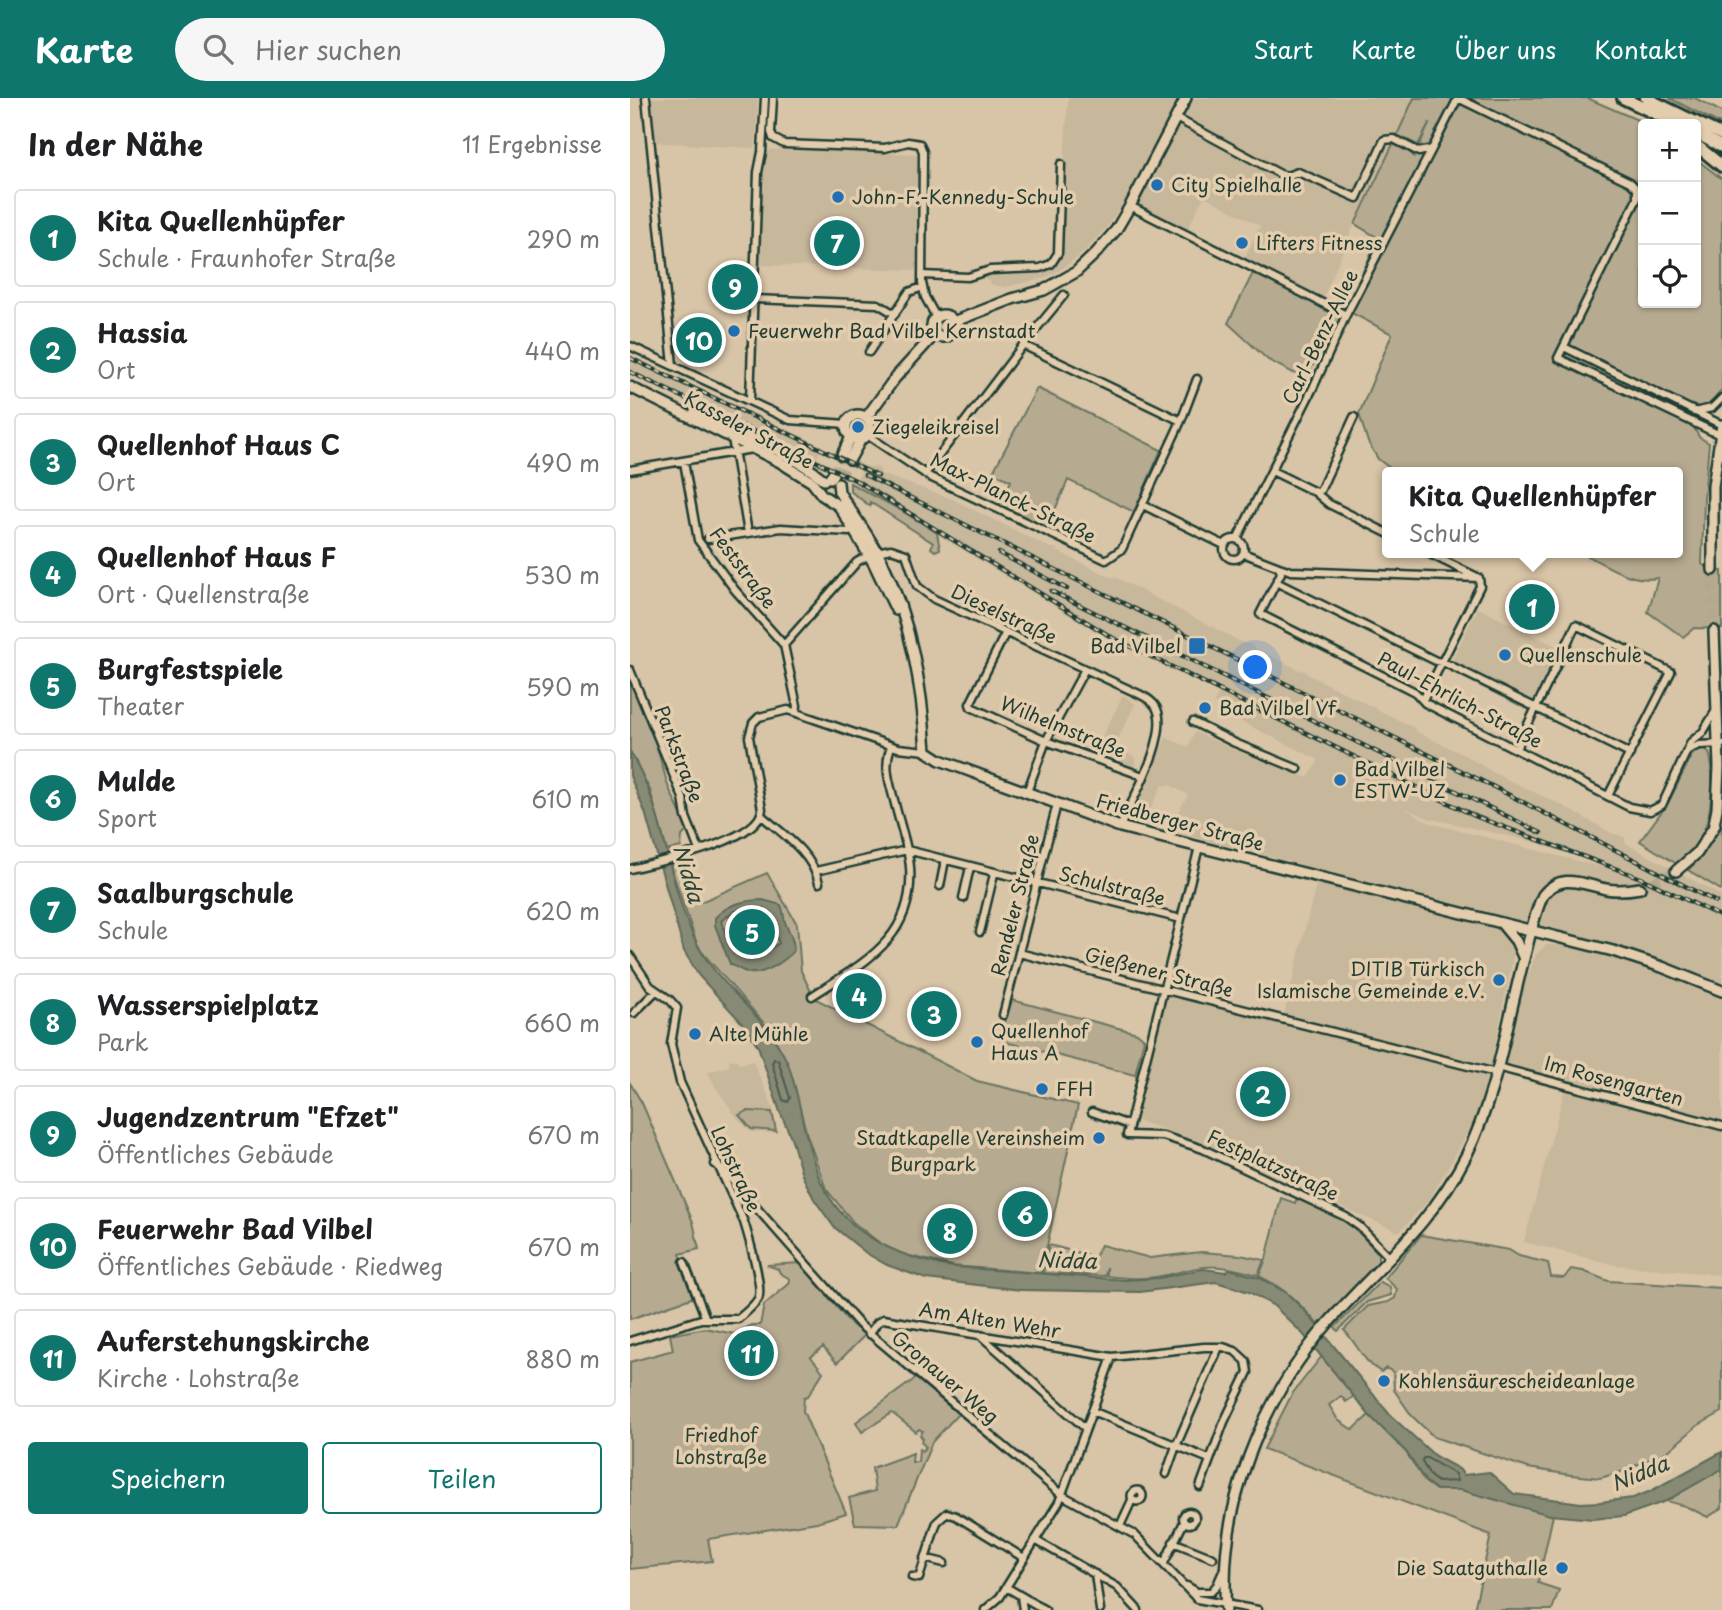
<!DOCTYPE html>
<html lang="de">
<meta charset="utf-8">
<style>
body{margin:0;font-family:"Playpen Sans",sans-serif;background:#f6f6f6;color:#202124}
.controls{position:absolute;right:21px;top:21px;display:grid;overflow:hidden;border-radius:7px;box-shadow:0 2px 5px #0004}
.controls button{width:63px;height:63px;display:grid;place-items:center;padding:0;border:0;border-bottom:2px solid #e0e0e0;background:#fff;color:#202124;font:35px sans-serif}
.you{position:absolute;left:626px;top:570px;width:24px;height:24px;margin:-18px;border:5px solid #fff;border-radius:50%;background:#1a73e8;box-shadow:0 0 0 10px #1a73e833}
.badge{display:grid;place-items:center;width:46px;height:46px;border-radius:50%;background:#0f766e;color:#fff;font-size:23px;font-weight:700}
.pin{position:absolute;translate:-50% -50%;border:4px solid #fff;box-shadow:0 2px 7px #0006}
.popup{position:absolute;left:752px;top:369px;width:301px;height:91px;box-sizing:border-box;display:grid;place-content:center;border-radius:7px;background:#fff;filter:drop-shadow(0 2px 5px #0005);font-size:23px;white-space:nowrap;color:#757577}
.popup b{font-size:26px;color:#202124}
.popup::after{content:'';position:absolute;left:50%;top:100%;margin-left:-14px;border:14px solid transparent;border-top-color:#fff}
.list{margin:0;padding:0;list-style:none}
h2{display:flex;justify-content:space-between;align-items:center;height:91px;margin:0;padding:0 28px;font-size:30px}
h2 small{font-size:23px;font-weight:400;color:#757577}
.list li{display:grid;grid-template-columns:46px 1fr auto;gap:21px;align-items:center;box-sizing:border-box;height:98px;margin:0 14px 14px;padding:0 14px;border:2px solid #e0e0e0;border-radius:7px}
.list b{display:block;font-size:26px;white-space:nowrap}
.list p{margin:0;font-size:23px;white-space:nowrap;color:#757577}
.list em{font-size:23px;font-style:normal;color:#757577}
.actions{display:flex;gap:14px;padding:21px 28px}
.actions a{flex:1;padding:16px 0;border:2px solid #0f766e;border-radius:7px;text-align:center;font-size:24px;color:#0f766e}
.actions .main{background:#0f766e;color:#fff}
.icon{flex:none;width:38px;height:38px;fill:none;stroke:currentColor;stroke-width:2;stroke-linecap:round;stroke-linejoin:round}
.map{position:relative;flex:none;width:1092px;height:1512px;overflow:hidden}
header{display:flex;align-items:center;gap:42px;box-sizing:border-box;height:98px;padding:0 35px;background:#0f766e;color:#fff}
header strong{font-size:33px}
nav{display:flex;gap:38px;margin-inline-start:auto;font-size:24px}
.search{width:490px;height:63px;background:#f6f6f6;display:flex;align-items:center;gap:18px;box-sizing:border-box;padding:0 24px;border-radius:38px;color:#757577;font-size:26px}
main{display:flex}
aside{flex:1;background:#fff}
.map>svg:first-child{display:block}
.built{fill:#c7b79b;fill-rule:evenodd}
.green{fill:#b6ab91;stroke:#6a7462;stroke-width:2}
.water{fill:#878a74;stroke:#5d6b5a;stroke-width:2;fill-rule:evenodd}
.lines{fill:none;stroke-linecap:round;stroke-linejoin:round}
.shore{stroke:#495c4e;stroke-width:2}
.secondary-tunnel{stroke:#b3a98f;stroke-width:9;stroke-dasharray:9 4.5;stroke-linecap:butt}
.street-casing{stroke:#1f3d34;stroke-width:11}
.secondary-casing{stroke:#1f3d34;stroke-width:14}
.highway-casing{stroke:#1f3d34;stroke-width:16}
.street{stroke:#e4cdad;stroke-width:6}
.secondary{stroke:#e4cdad;stroke-width:9}
.highway{stroke:#e4cdad;stroke-width:10}
.rail-casing{stroke:#1f3d34;stroke-width:4.5}
.rail{stroke:#e4cdad;stroke-width:2;stroke-dasharray:5;stroke-linecap:butt}
.poi-dot{fill:#1f6fb2;stroke:#e4cdad;stroke-width:2.5}
.labels{text-anchor:middle;stroke-width:7;stroke-linejoin:round;paint-order:stroke}
.poi-label{font-size:19px;fill:#1f3d34;stroke:#e4cdad;text-anchor:start}
.street-label{font-size:19px;fill:#1f3d34;stroke:#e4cdad}
.park-label{font-size:19px;fill:#274239;stroke:#e4cdad}
.water-label{font-size:21px;font-style:italic;fill:#29453a;stroke:#e4cdad}
</style>
<header>
<strong>Karte</strong>
<div class="search"><svg class="icon" aria-label="search" viewBox="0 0 24 24"><circle cx="10" cy="10" r="6"/><path d="M15 15l6 6"/></svg>Hier suchen</div>
<nav><a>Start</a><a>Karte</a><a>Über uns</a><a>Kontakt</a></nav>
</header>
<main>
<aside>
<h2>In der Nähe<small>11 Ergebnisse</small></h2>
<ul class="list">
<li><span class="badge">1</span><div><b>Kita Quellenhüpfer</b><p>Schule · Fraunhofer Straße</p></div><em>290 m</em></li>
<li><span class="badge">2</span><div><b>Hassia</b><p>Ort</p></div><em>440 m</em></li>
<li><span class="badge">3</span><div><b>Quellenhof Haus C</b><p>Ort</p></div><em>490 m</em></li>
<li><span class="badge">4</span><div><b>Quellenhof Haus F</b><p>Ort · Quellenstraße</p></div><em>530 m</em></li>
<li><span class="badge">5</span><div><b>Burgfestspiele</b><p>Theater</p></div><em>590 m</em></li>
<li><span class="badge">6</span><div><b>Mulde</b><p>Sport</p></div><em>610 m</em></li>
<li><span class="badge">7</span><div><b>Saalburgschule</b><p>Schule</p></div><em>620 m</em></li>
<li><span class="badge">8</span><div><b>Wasserspielplatz</b><p>Park</p></div><em>660 m</em></li>
<li><span class="badge">9</span><div><b>Jugendzentrum &quot;Efzet&quot;</b><p>Öffentliches Gebäude</p></div><em>670 m</em></li>
<li><span class="badge">10</span><div><b>Feuerwehr Bad Vilbel</b><p>Öffentliches Gebäude · Riedweg</p></div><em>670 m</em></li>
<li><span class="badge">11</span><div><b>Auferstehungskirche</b><p>Kirche · Lohstraße</p></div><em>880 m</em></li>
</ul>
<div class="actions"><a class="main">Speichern</a><a>Teilen</a></div>
</aside>
<div class="map">
<svg width="1092" height="1512" viewBox="0 0 1092 1512">
<rect width="100%" height="100%" fill="#d8c4a6"/>
<filter id="ink" filterUnits="userSpaceOnUse"><feTurbulence type="fractalNoise" baseFrequency=".0143" numOctaves="2"/><feDisplacementMap in="SourceGraphic" scale="14" xChannelSelector="R" yChannelSelector="G"/><feConvolveMatrix kernelMatrix="1 2 1 2 8 2 1 2 1" color-interpolation-filters="sRGB"/></filter>
<g filter="url(#ink)">
<path class="built" d="M18,0H128L125,50L23,44Z
M438,0H548L495,102L476,130L453,155L433,170L415,180L375,189L363,187L354,180L355,175L413,171L429,157Z
M563,0H784L733,106L693,200L614,161L630,128L574,98L557,132L507,107Z
M144,52L287,56L286,172L130,167V75L135,53Z
M0,257L192,348L184,366L0,277Z
M234,368L249,370L251,376L322,401L420,450H426L427,453L482,480L485,479L615,546H622L623,549L669,572L676,573L677,576L784,630L785,633L836,658L864,675L933,708L983,736L989,737L995,740V745L1092,798V1177L986,1167L894,1144L935,991L873,975L894,887L906,857L916,847H930L942,850L945,837L890,824L860,972L844,1024L799,1102L769,1134L541,1034L503,1021L534,896L652,925L689,775L666,765L540,733L543,723L558,697L540,687H532L513,726L502,723L505,709L536,640L558,649L565,634L605,652L678,680L689,662L600,618L584,605L589,595L462,531L225,386ZM772,709L798,720L909,745L963,764L971,769L800,725Z
M848,510L929,550L902,604L821,564Z
M493,597L505,606L484,649L505,659V669L464,656Z
M99,962H107L109,966L123,963L142,1007L148,1035L121,1034L109,1022L86,990L78,974L100,968Z"/>
<path class="green" d="M784,0H957L1017,26H1013V205H1066V61L1092,81V291C1078,313 1072,311 1050,303L1069,339L1079,345L1074,400L1072,466L1080,472L1092,473V531L1064,530L1053,539L1018,514L1028,480C1000,485 977,467 952,455H1047V374H765L748,361L738,344L729,316L762,236L716,212L748,140L725,126L763,46L779,53L784,59L800,24L788,47L767,37Z
M1039,0H1065L1092,14V27Z
M623,175L679,201L693,211L710,216L711,219L675,281L638,262L598,225Z
M407,290L531,352L504,414L438,382L417,430L369,407L381,383L363,374Z
M220,385L267,410L307,435L310,451L305,453L301,450L303,445L240,404V408L220,393Z
M0,583L21,629L38,688L58,732L52,738L51,749L37,753L20,692L0,653Z
M1073,651L1079,655C1083,666 1082,677 1082,688C1080,724 1075,742 1047,766L1010,743L1038,705L1062,657L1067,653Z
M1092,728V789L1091,792L1058,772L1072,758Z
M59,763L71,804L137,775L167,826L171,873L184,900L347,983L448,1007L411,1175L323,1168L267,1155L251,1146L223,1124L196,1091L177,1037L158,966L140,932L71,853L66,843L40,767Z
M382,902L507,935L514,941L505,977L371,943L374,934L371,933Z
M0,985L12,1005L63,1124L69,1151L50,1156L64,1199L0,1221Z
M117,1013L142,1014L146,1033L121,1031L109,1017Z
M668,1098L716,1121L748,1155V1164L689,1228C671,1206 654,1190 629,1178L636,1161L651,1100L665,1105Z
M791,1137L879,1152L889,1158L918,1165L921,1179L934,1180L941,1171L953,1173L978,1183L1092,1190V1314L1067,1328L1037,1354L991,1374L970,1380L941,1377L898,1370L804,1339L782,1318L764,1292L763,1274L756,1270L751,1274C733,1264 728,1247 714,1232L738,1208L758,1204L765,1200L767,1191L755,1180Z
M419,1147L465,1159L471,1147L520,1160L571,1154L610,1157L634,1162L628,1177C610,1172 592,1167 574,1169C560,1170 545,1176 531,1178C513,1182 494,1180 477,1178V1169L475,1178L413,1175Z
M170,1165L220,1225L235,1237L207,1265L193,1249L181,1259L193,1274L178,1298L174,1299L173,1313L216,1415L187,1424L78,1441L82,1463L0,1471V1264L43,1252L40,1237L75,1230L104,1236L122,1227H130L134,1207L159,1186L160,1181L150,1175L148,1171L137,1167Z
M750,1184L760,1189L761,1197L737,1204L708,1233L705,1229Z
M692,1258L724,1298L716,1304L711,1298L699,1307L708,1322L723,1332L739,1317L776,1354L795,1384L806,1392H831L923,1417L908,1485L929,1492L922,1512H844L861,1437L634,1351L662,1296Z
M286,1280L328,1316L302,1344L268,1427L225,1426L219,1400L245,1393L242,1370L283,1355L282,1364H288L289,1351L292,1353L296,1349L291,1344L293,1341L290,1337L293,1333L289,1331L286,1334L262,1315L232,1334L226,1324Z
M1092,1371V1410L1078,1419L1055,1408L1036,1403Z"/>
<path class="water" d="M0,654C36,712 36,783 66,844C89,890 138,918 158,966C166,987 170,1011 175,1033C180,1050 184,1068 191,1084C216,1137 269,1160 324,1169L495,1182L529,1180L573,1171L596,1174L600,1171L630,1180L657,1195L676,1214L760,1317L805,1358L829,1371L834,1377L859,1374L884,1396L951,1405L970,1404L1003,1400L1021,1393L1092,1354V1371L1036,1403L994,1418L963,1421L920,1417L831,1392H807L796,1384L776,1354L739,1317L673,1236L644,1208L619,1194L586,1184L510,1194L391,1192L296,1181L257,1167L236,1155L204,1129L184,1101L172,1077L161,1039L150,1014L128,948L114,927L69,878L54,853L15,714L0,678Z
M133,802L151,807C154,814 153,817 155,824C158,835 164,838 164,852C156,863 134,877 120,875C113,874 106,869 100,866L85,827V820C97,806 115,802 133,802ZM134,810L149,845L125,860L106,855L91,823L104,813Z"/>
<g class="lines">
<path class="shore" d="M144,961L148,962L160,1000L158,1004L153,1002L142,965Z
M793,1360H797L825,1376L827,1383L808,1384L801,1379L792,1364Z"/>
<path class="secondary-tunnel" d="M203,376L212,357
M211,379L220,361
M1083,472L1084,533
M1010,790L1046,773"/>
<g class="street-casing">
<path id="street" d="M16,0L43,267
M143,0L141,34L143,40L154,46L255,50L278,44L290,46L293,54L292,185L295,199L306,219
M546,20L650,76L657,78L668,74L727,100L754,42L764,41L789,54L802,51L828,0L1000,84L1007,91V101L928,260L1092,338
M500,108L716,217
M292,177L338,179L360,172L410,170L421,166L428,155L431,66
M123,201L248,206L265,216
M393,247L551,323
M0,248L160,322L217,326
M934,249L1092,327
M239,254L279,194L293,189
M120,302L128,74L132,54L135,0
M1064,314L1082,310L1092,300
M237,337L300,379L476,462L492,451L551,323L567,281
M102,340L118,435
M54,364L68,442L105,492L154,547
M0,372L122,351
M642,373L685,394L690,393L724,319
M295,376L393,247L434,197
M685,394L699,406L757,435
M513,407L594,447
M594 451a10 10 0 1 1 20 0a10 10 0 1 1-20 0Z
M78,441L151,430L219,434L224,431
M607,441L683,290L716,217L802,51
M247,454L261,451L276,456L287,488L304,501L509,596C515,599 522,602 526,609C541,636 502,702 490,729
M613,455L649,469L651,475L630,516L785,594L795,605L999,709L1020,713L1032,707L1061,644L1073,634L1085,614
M798,455L847,479
M649,469L661,473L849,480
M646,484L806,563L813,564L1000,656
M376,534L340,606L341,609L416,643L513,678
M0,572L53,700L56,719L69,752
M793,602L850,488L849,480
M166,614L167,608L154,547L227,464L239,457
M563,624L605,645L668,671
M886,651L946,527L1041,574L978,698
M1058,652L1069,647L1092,646
M397,694L416,643L455,571
M132,718C154,737 182,755 189,785
M569,749L497,1037L533,1038L573,1051L716,1119L730,1129L760,1160
M0,771C27,764 131,743 132,711L119,639L123,625L129,619L158,612L268,650L296,653
M186,773L277,752L551,821
M310,788L315,762
M333,800L340,769
M350,834L364,776
M389,855L866,975
M0,858L20,888L40,902L47,910L41,946L50,984L114,1124C118,1137 134,1191 128,1201C124,1208 114,1216 108,1221H71L0,1243
M182,898C233,865 285,841 280,769C278,748 270,727 265,706C260,685 253,670 261,648
M4,915L26,893
M373,917L427,706
M867,969L1092,1028
M462,1014L499,1027
M85,1066L94,1073L230,1227L432,1397L505,1437L567,1501L628,1512
M54,1164L76,1221
M239,1236L247,1225L253,1221L482,1259L574,1249H593L605,1253L616,1263L618,1274L594,1324L570,1389
M350,1237L455,1330
M462,1313L579,1361
M536,1376L546,1348L589,1249
M501.5 1398a5.5 5.5 0 1 1 11 0a5.5 5.5 0 1 1-11 0Z
M553 1420a6 6 0 1 1 12 0a6 6 0 1 1-12 0Z
M490,1428L502,1402
M405,1442L487,1489L508,1512
M543,1444L583,1460
M294,1460L314,1465
M534,1465L554,1424
M465,1476L470,1512
M282,1479L289,1480L307,1424L317,1415L326,1418L394,1460
M557,1488L567,1494H581L587,1487L594,1471
M376,1489L415,1512
M391,1498L393,1512
M355,1512L370,1499L429,1404L482,1259"/>
</g>
<g class="secondary-casing">
<path id="secondary" d="M302 228a11 11 0 1 1 22 0a11 11 0 1 1-22 0Z
M323,224L382,201L414,192L446,174L466,155L486,132L500,108L556,0
M0,289L150,364L182,384L192,397L209,408L244,466L266,512
M63,316C101,330 164,356 194,382
M216 329a12 12 0 1 1 24 0a12 12 0 1 1-24 0Z
M236,320L265,280L305,236
M212,357L221,339
M220,361L231,341
M200,380L203,376
M208,385L209,394C223,417 240,439 252,463C281,523 292,587 296,653L310,662L490,729L983,853L1032,869L1092,893
M1083,472V388L1092,327
M1083,731L1087,711L1089,669L1084,533
M1046,773L1067,755L1085,727
M872,826L886,843L894,861
M596,1512C588,1408 631,1302 699,1224C749,1168 802,1126 837,1056C868,993 877,921 896,853C901,834 905,814 913,797C931,774 952,786 976,791C987,793 999,792 1010,790"/>
</g>
<g class="highway-casing">
<path id="highway" d="M993,0L1047,26
M1016,0L1092,37
M1066,35L1092,49
M1066,47L1092,68"/>
</g>
<use href="#street" class="street"/>
<use href="#secondary" class="secondary"/>
<use href="#highway" class="highway"/>
<g class="rail-casing">
<path id="rail" d="M0,260L248,378
M0,274L227,383L483,540L847,719L1011,780L1092,819
M235,377L858,686L1086,804
M369,455L437,491
M421,493L911,735"/>
</g>
<use href="#rail" class="rail"/>
</g>
</g>
<g class="poi-dot">
<circle cx="527" cy="87" r="7"/>
<circle cx="208" cy="99" r="7"/>
<circle cx="612" cy="145" r="7"/>
<circle cx="104" cy="233" r="7"/>
<circle cx="228" cy="329" r="7"/>
<rect x="558" y="539" width="18" height="18" rx="3.5"/>
<circle cx="875" cy="557" r="7"/>
<circle cx="575" cy="610" r="7"/>
<circle cx="710" cy="682" r="7"/>
<circle cx="869" cy="882" r="7"/>
<circle cx="65" cy="936" r="7"/>
<circle cx="347" cy="944" r="7"/>
<circle cx="412" cy="991" r="7"/>
<circle cx="469" cy="1040" r="7"/>
<circle cx="754" cy="1283" r="7"/>
<circle cx="932" cy="1470" r="7"/>
</g>
<g class="labels">
<g class="poi-label">
<text x="541" y="94">City Spielhalle</text>
<text x="222" y="106">John-F.-Kennedy-Schule</text>
<text x="626" y="152">Lifters Fitness</text>
<text x="118" y="240">Feuerwehr Bad Vilbel Kernstadt</text>
<text x="242" y="336">Ziegeleikreisel</text>
<text x="551" y="555" text-anchor="end">Bad Vilbel</text>
<text x="889" y="564">Quellenschule</text>
<text x="589" y="617">Bad Vilbel Vf</text>
<text x="724" y="678">Bad Vilbel<tspan x="724" dy="22">ESTW-UZ</tspan></text>
<text x="855" y="878" text-anchor="end">DITIB Türkisch<tspan x="855" dy="22">Islamische Gemeinde e.V.</tspan></text>
<text x="361" y="940">Quellenhof<tspan x="361" dy="22">Haus A</tspan></text>
<text x="79" y="943">Alte Mühle</text>
<text x="426" y="998">FFH</text>
<text x="455" y="1047" text-anchor="end">Stadtkapelle Vereinsheim</text>
<text x="768" y="1290">Kohlensäurescheideanlage</text>
<text x="918" y="1477" text-anchor="end">Die Saatguthalle</text>
</g>
<g class="street-label">
<text transform="translate(690 239) rotate(-64)" y="7">Carl-Benz-Allee</text>
<text transform="translate(119 332) rotate(28)" y="7">Kasseler Straße</text>
<text transform="translate(383 400) rotate(26)" y="7">Max-Planck-Straße</text>
<text transform="translate(113 470) rotate(53)" y="7">Feststraße</text>
<text transform="translate(374 516) rotate(25)" y="7">Dieselstraße</text>
<text transform="translate(830 602) rotate(28)" y="7">Paul-Ehrlich-Straße</text>
<text transform="translate(433 629) rotate(22)" y="7">Wilhelmstraße</text>
<text transform="translate(49 656) rotate(69)" y="7">Parkstraße</text>
<text transform="translate(550 724) rotate(15)" y="7">Friedberger Straße</text>
<text transform="translate(482 788) rotate(14)" y="7">Schulstraße</text>
<text transform="translate(385 807) rotate(-76)" y="7">Rendeler Straße</text>
<text transform="translate(529 874) rotate(14)" y="7">Gießener Straße</text>
<text transform="translate(984 983) rotate(15)" y="7">Im Rosengarten</text>
<text transform="translate(643 1067) rotate(25)" y="7">Festplatzstraße</text>
<text transform="translate(106 1071) rotate(65)" y="7">Lohstraße</text>
<text transform="translate(360 1222) rotate(9)" y="7">Am Alten Wehr</text>
<text transform="translate(315 1279) rotate(40)" y="7">Gronauer Weg</text>
</g>
<g class="park-label">
<text x="303" y="1073">Burgpark</text>
<text x="91" y="1344">Friedhof<tspan x="91" dy="22">Lohstraße</tspan></text>
</g>
<g class="water-label">
<text transform="translate(58 776) rotate(74)" y="7">Nidda</text>
<text transform="translate(437 1163) rotate(2)" y="7">Nidda</text>
<text transform="translate(1010 1376) rotate(-22)" y="7">Nidda</text>
</g>
</g>
</svg>
<div class="controls">
<button>+</button>
<button>−</button>
<button><svg class="icon" aria-label="locate" viewBox="0 0 24 24"><circle cx="12" cy="12" r="6"/><path d="M12 2v4M12 18v4M2 12h4M18 12h4"/></svg></button>
</div>
<div class="you"></div>
<div class="pin badge" style="left:902px;top:509px">1</div>
<div class="popup"><b>Kita Quellenhüpfer</b>Schule</div>
<div class="pin badge" style="left:633px;top:996px">2</div>
<div class="pin badge" style="left:304px;top:916px">3</div>
<div class="pin badge" style="left:229px;top:898px">4</div>
<div class="pin badge" style="left:122px;top:834px">5</div>
<div class="pin badge" style="left:395px;top:1116px">6</div>
<div class="pin badge" style="left:207px;top:145px">7</div>
<div class="pin badge" style="left:320px;top:1133px">8</div>
<div class="pin badge" style="left:105px;top:189px">9</div>
<div class="pin badge" style="left:69px;top:242px">10</div>
<div class="pin badge" style="left:121px;top:1255px">11</div>
</div>
</main>
